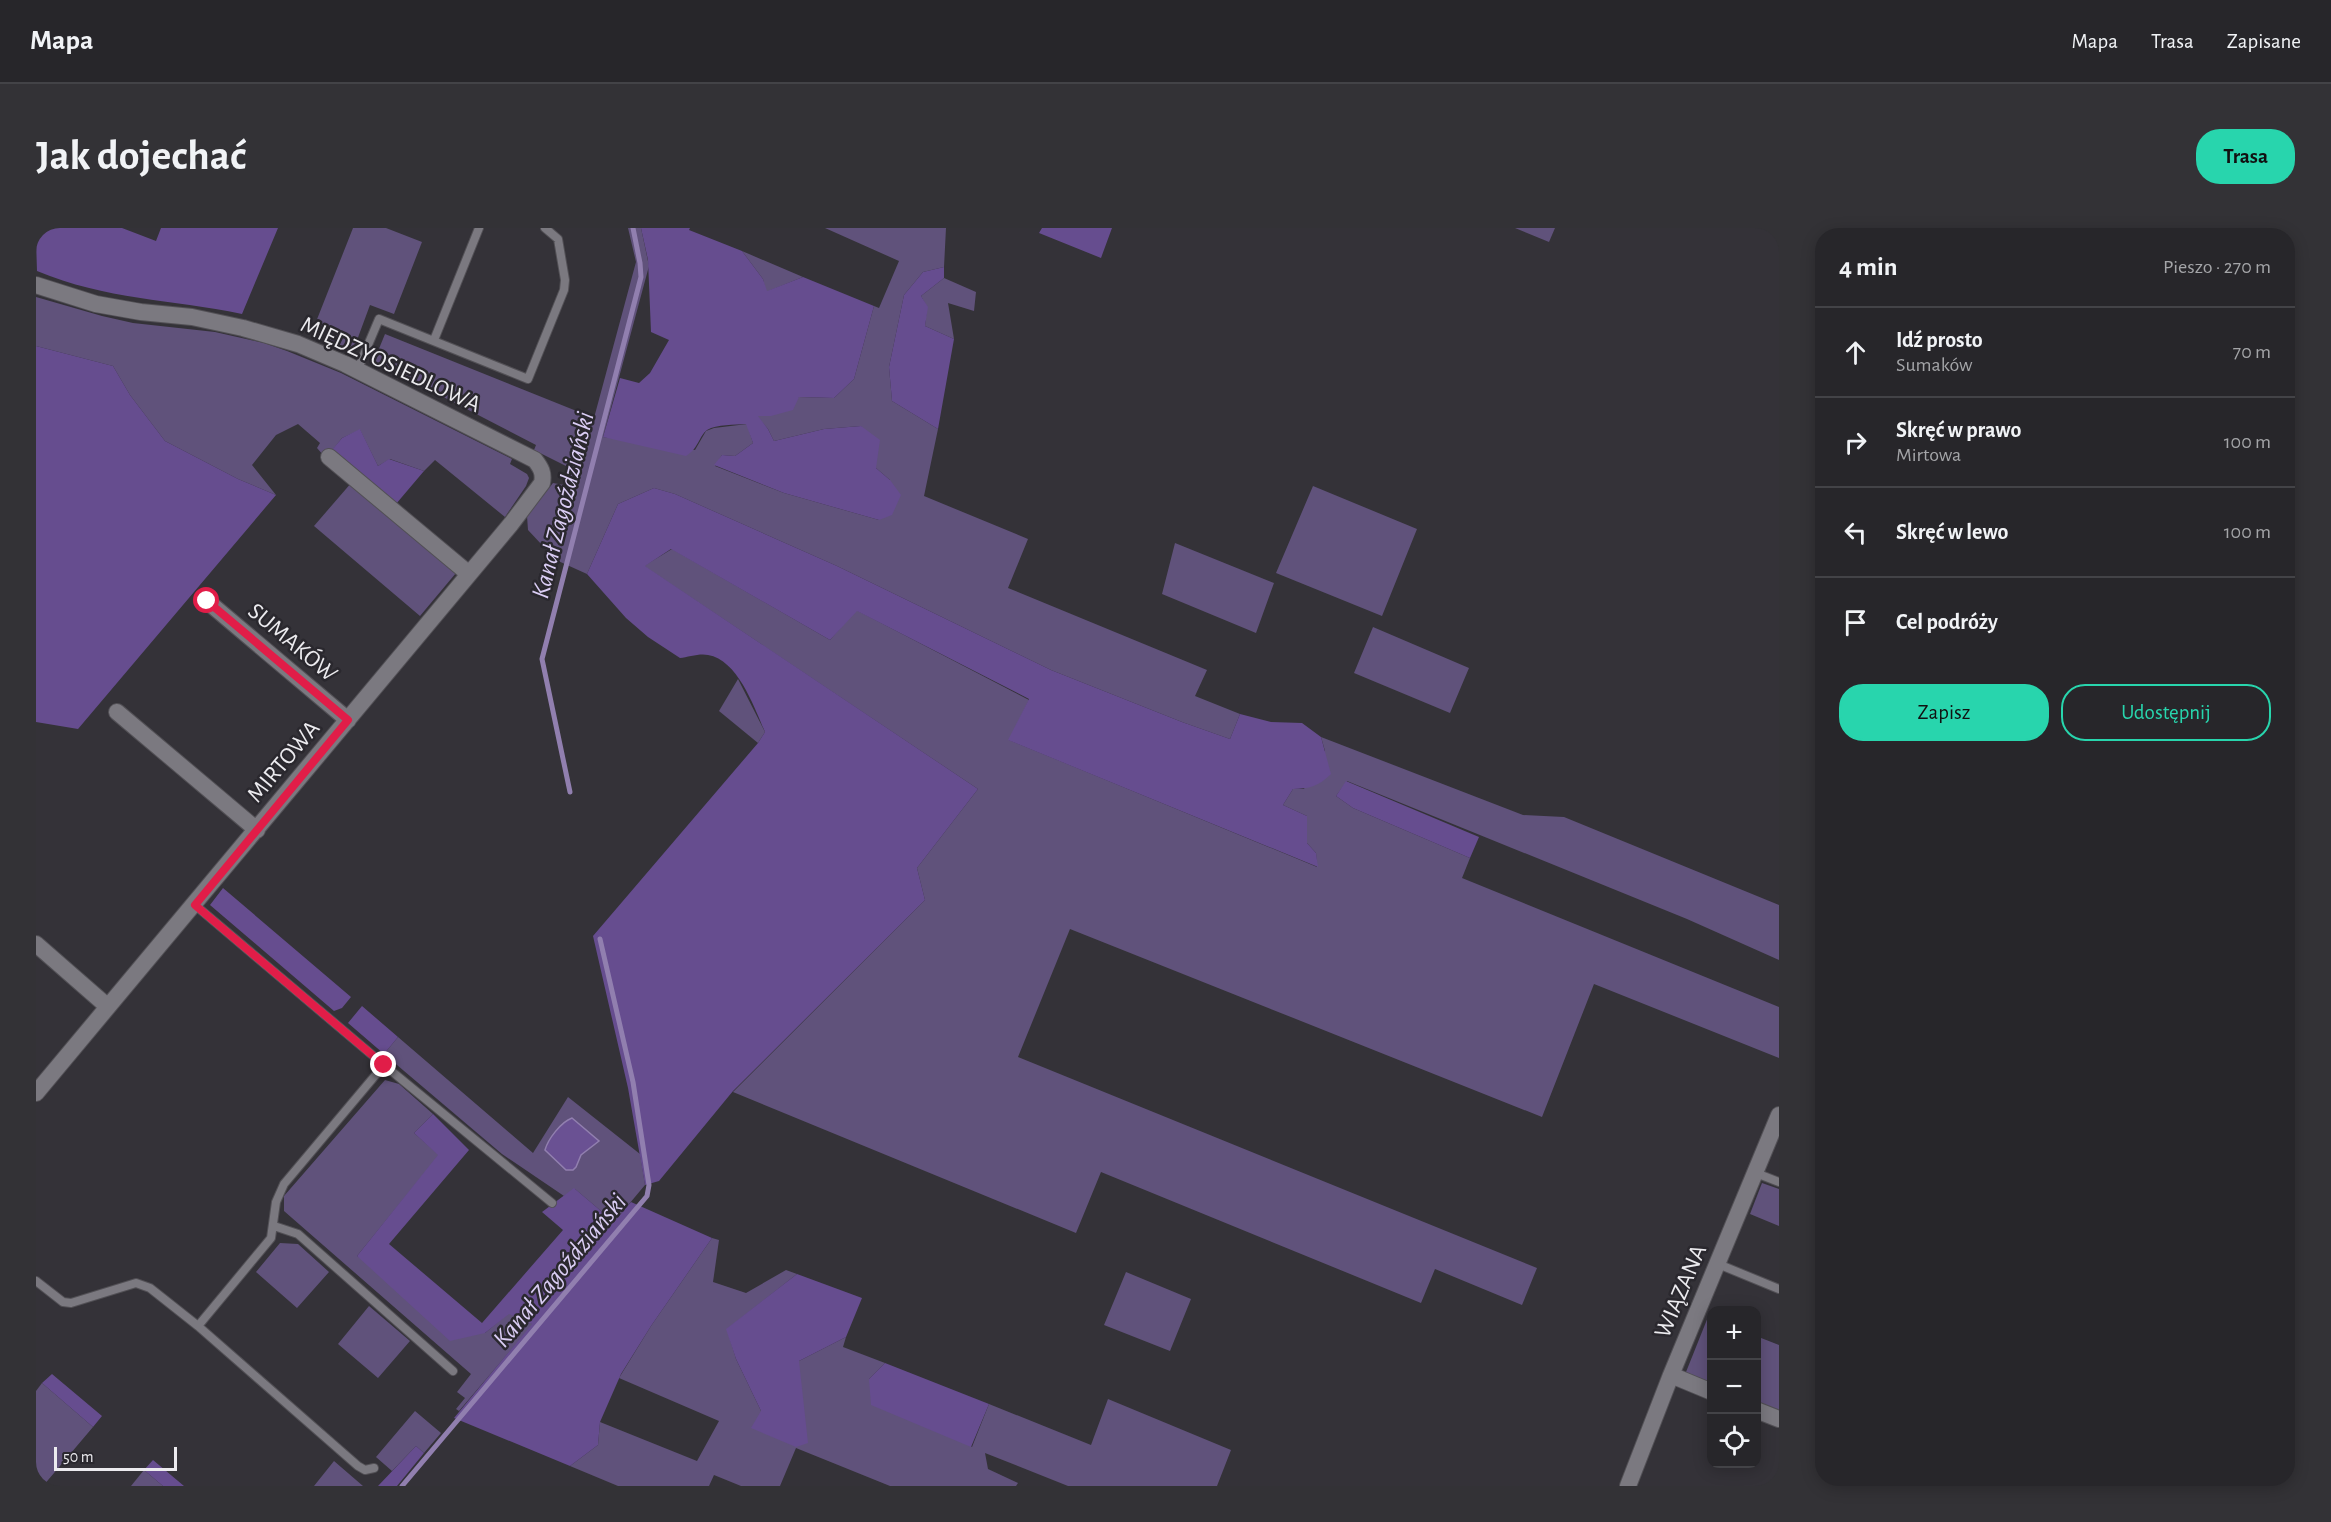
<!DOCTYPE html>
<html lang="pl">
<meta charset="utf-8">
<style>
body{margin:0;font-family:"Alegreya Sans",sans-serif;background:#333236;color:#f1f3f6}
.controls{position:absolute;right:18px;bottom:18px;display:grid;overflow:hidden;border-radius:12px;box-shadow:0 3px 15px #0003}
.controls button{width:54px;height:54px;display:grid;place-items:center;padding:0;border:0;border-bottom:2px solid #434347;background:#27262a;color:#f1f3f6;font:30px sans-serif}
.scale{position:absolute;left:18px;bottom:15px;width:123px;box-sizing:border-box;padding-left:6px;border:3px solid #ecebef;border-top:0;font-size:16px;line-height:21px;white-space:nowrap;color:#ecebef;-webkit-text-stroke:4px #2a282e;paint-order:stroke}
.stop{position:absolute;width:18px;height:18px;margin:-14px;border:4px solid #e11d48;border-radius:50%;background:#fff}
.stop.end{background:#e11d48;border-color:#fff;box-shadow:0 2px 6px #0008}
.list{margin:0;padding:0;list-style:none}
h2{display:flex;justify-content:space-between;align-items:center;height:78px;margin:0;padding:0 24px;font-size:26px}
h2 small{font-size:20px;font-weight:400;color:#a4a5a8}
.list li{display:grid;grid-template-columns:39px 1fr auto;gap:18px;align-items:center;box-sizing:border-box;height:90px;padding:0 24px;border-top:2px solid #434347}
.list b{display:block;font-size:22px;white-space:nowrap}
.list p{margin:0;font-size:20px;white-space:nowrap;color:#a4a5a8}
.list em{font-size:20px;font-style:normal;color:#a4a5a8}
.actions{display:flex;gap:12px;padding:18px 24px}
.actions a{flex:1;padding:14px 0;border:2px solid #28d5ad;border-radius:24px;text-align:center;font-size:21px;color:#28d5ad}
.actions .main{background:#28d5ad;color:#111}
.icon{flex:none;width:33px;height:33px;fill:none;stroke:currentColor;stroke-width:2;stroke-linecap:round;stroke-linejoin:round}
.map{position:relative;flex:none;width:1743px;height:1258px;overflow:hidden;border-radius:24px}
header{display:flex;align-items:center;gap:36px;box-sizing:border-box;height:84px;padding:0 30px;background:#27262a;border-bottom:2px solid #434347}
header strong{font-size:28px}
nav{display:flex;gap:33px;margin-inline-start:auto;font-size:21px}
.intro{display:flex;align-items:center;justify-content:space-between;box-sizing:border-box;height:144px;padding:0 36px}
h1{margin:0;font-size:42px}
.button{padding:15px 27px;border-radius:24px;background:#28d5ad;color:#111;font-size:21px;font-weight:700}
main{display:flex;gap:36px;padding:0 36px}
aside{flex:1;background:#27262a;border-radius:24px;box-shadow:0 3px 15px #0003}
.map>svg:first-child{display:block}
.green{fill:#60527b}
.forest{fill:#664d8f}
.water{fill:#6a5193;stroke:#917faf;stroke-width:1.5}
.lines{fill:none;stroke-linecap:round;stroke-linejoin:round}
.stream{stroke:#917faf;stroke-width:5}
.service-casing{stroke:#525055;stroke-width:10}
.minor-casing{stroke:#525055;stroke-width:18}
.service{stroke:#7b7980;stroke-width:8}
.minor{stroke:#7b7980;stroke-width:16}
.route{stroke:#e11d48;stroke-width:8}
.labels{text-anchor:middle;stroke-width:5;stroke-linejoin:round;paint-order:stroke}
.street-label{font-size:24px;fill:#ecebef;stroke:#2a282e}
.water-label{font-size:26px;font-style:italic;fill:#dacdf4;stroke:#2a282e}
</style>
<header>
<strong>Mapa</strong>
<nav><a>Mapa</a><a>Trasa</a><a>Zapisane</a></nav>
</header>
<div class="intro"><h1>Jak dojechać</h1><a class="button">Trasa</a></div>
<main>
<div class="map">
<svg width="1743" height="1258" viewBox="0 0 1743 1258">
<rect width="100%" height="100%" fill="#343238"/>
<path class="green" d="M317,0H350L386,14L358,86L334,77L317,123L276,104Z
M592,0H605L613,38L567,209L659,222L670,203L678,200L711,196L717,215L699,228L686,227L679,238L748,265L843,292L854,252L840,240L825,198L788,201L738,213L732,201L721,188L763,169L798,170L818,151L838,78L843,80L863,33L789,0H910L908,39L887,44L868,67L853,139L856,173L902,201L888,268L992,311L972,360L1171,442L1159,468L1204,486L1194,511L1146,494L1015,442L801,338L639,266L618,260L582,276L551,346L520,332L492,302L491,288L517,255L528,257L534,240L498,222L500,217L338,133L349,106L558,190L600,34Z
M1479,0H1519L1513,14Z
M706,23L767,49L730,64L727,51Z
M908,50L940,64L938,83L912,75L918,111L889,98L891,79L885,68Z
M0,69L66,88L97,95L179,104L228,115L251,123L305,145L476,231L474,236L491,246L493,250L490,258L469,289L399,232L388,243L354,231L342,238L324,202L306,210L295,224L288,228L281,220L284,215L262,196L240,207L216,237L240,267L202,251L129,213L94,167L77,138L0,118Z
M316,254L420,345L384,388L278,298Z
M1277,258L1381,301L1346,388L1240,345Z
M1139,315L1238,355L1220,405L1126,366Z
M636,321L794,412L820,382L993,472L973,512L1281,639L1280,625L1271,615V588L1247,577L1257,561H1268L1289,523L1285,509L1487,587L1528,589L1743,677V732L1651,691L1311,553L1300,568L1317,580L1434,630L1426,650L1743,779V830L1558,756L1506,889L1034,701L982,829L1501,1040L1486,1077L1399,1041L1385,1075L1065,944L1040,1005L697,864L889,672L881,640L942,561L608,338Z
M1337,399L1433,440L1414,485L1318,445Z
M702,451L729,504L722,515L683,483Z
M362,809L497,925L532,869L604,926L609,957L578,994L539,961L528,968L466,926L348,826Z
M349,852L363,856L397,886L378,905L403,927L321,1028L449,1105L473,1085L497,1096L423,1183L420,1181L429,1170L421,1164L435,1146L248,983V968Z
M1726,955L1743,961V998L1714,986Z
M676,1010L683,1012L677,1054L710,1065L750,1042L761,1046L691,1101L700,1131L725,1183L763,1133L810,1109L807,1119L849,1135L833,1151L936,1219L953,1176L1055,1217L1072,1171L1195,1222L1181,1258H1032L949,1225L952,1241L982,1255L980,1258H854L760,1220L744,1258H705L678,1247L673,1258H582L534,1238L562,1217L564,1194L661,1233L683,1193L583,1150L615,1098Z
M244,1015L262,1016L293,1044L261,1080L220,1044Z
M1090,1044L1155,1071L1134,1123L1068,1097Z
M333,1078L374,1113L342,1150L302,1116Z
M1672,1089L1675,1090V1160L1648,1149Z
M1720,1108L1743,1117V1187L1721,1178Z
M6,1155L57,1199L7,1258L0,1255V1163Z
M379,1183L405,1205L388,1225L380,1218L356,1243L340,1229Z
M298,1233L327,1258H278Z
M108,1242L127,1258H95Z"/>
<path class="forest" d="M5,0H86L120,13L125,0H242L206,86C135,71 70,72 1,43L0,11Z
M605,0H654L653,2L706,23L727,51L731,63L767,49L838,78L818,151L798,170L763,169L757,182L735,188H722L732,201L738,213L788,201L825,198L844,212L840,240L854,252L865,267L856,287L843,292L748,265L678,237L686,227L699,228L717,215L710,196C699,197 681,196 671,202C663,208 663,220 650,228L567,209L584,150L603,155L614,145L633,112L615,104L612,32Z
M1006,0H1076L1065,30L1003,5Z
M908,39V50L885,68L892,79L889,98L918,111L902,201L856,173L853,139L868,67L887,44Z
M0,118L77,138L94,167L129,213L202,251L240,267L42,501L0,494Z
M324,201L342,238L353,231L388,243L360,276L296,222L306,210Z
M618,260L639,266L801,338L1015,442L1146,494L1194,511L1204,486L1235,494L1266,495L1285,509L1295,546C1283,558 1273,561 1257,561L1247,577L1271,588V615L1280,625L1282,639L972,512L993,471L821,383L794,412L635,321L609,338L942,561L881,640L889,672L697,863L623,953L609,957L592,860L557,708L722,515L729,504C718,479 702,432 672,427C664,425 652,429 644,430L612,409L590,390L551,346L582,276Z
M1310,553L1443,609L1434,630L1317,580L1300,568Z
M187,660L315,769L306,780L298,783L174,677Z
M326,778L362,809L348,826L312,795Z
M397,886L433,922L353,1016L446,1095L527,1002L506,984L538,960L578,994L595,974L676,1010L615,1098L585,1146L564,1194L562,1217L534,1238L418,1190L496,1096L473,1086L449,1105L414,1113L321,1028L402,927L378,905Z
M761,1046L826,1070L810,1109L763,1133L772,1215L760,1219L715,1200L725,1183L700,1131L690,1101Z
M849,1135L953,1176L935,1219L835,1177L833,1151Z
M16,1146L66,1188L57,1199L6,1155Z
M380,1218L388,1225L361,1258H342Z
M117,1232L148,1258H127L108,1242Z"/>
<path class="water" d="M536,890L563,913L545,927L540,939L537,942H530L509,922C512,911 525,894 536,890Z"/>
<g class="lines">
<path class="stream" d="M534,564L506,431L605,49L604,35L597,0
M366,1258L611,968L613,957L597,854L564,711"/>
<g class="service-casing">
<path id="service" d="M398,112L443,0
M321,143L343,91L492,151L528,62L529,52L522,11L509,0
M159,677L348,837L516,975
M1720,945L1743,954
M238,998L262,1006L417,1143
M1682,1036L1743,1061
M0,1053L27,1074L35,1075L100,1055L114,1060L162,1098L322,1238L329,1242L338,1240
M162,1098L235,1010L240,974L248,956L348,837"/>
</g>
<g class="minor-casing">
<path id="minor" d="M0,57L60,76L105,84L156,89L207,100L262,116L309,136L499,232C505,240 508,245 506,255L475,296L0,865
M293,229L433,346
M171,373L312,492
M81,484L221,602
M0,716L71,778
M1635,1147L1676,1164
M1720,1182L1743,1191
M1592,1258L1635,1147L1743,887"/>
</g>
<use href="#service" class="service"/>
<use href="#minor" class="minor"/>
</g>
<g class="lines">
<path class="route" d="M171,373L312,492L159,677L348,837"/>
</g>
<g class="labels">
<g class="street-label">
<text transform="translate(355 136) rotate(25)" y="8">MIĘDZYOSIEDLOWA</text>
<text transform="translate(257 414) rotate(40)" y="8">SUMAKÓW</text>
<text transform="translate(247 533) rotate(-50)" y="8">MIRTOWA</text>
<text transform="translate(1644 1063) rotate(-67)" y="8">WIĄZANA</text>
</g>
<g class="water-label">
<text transform="translate(526 277) rotate(-76)" y="9">Kanał Zagoździański</text>
<text transform="translate(523 1042) rotate(-50)" y="9">Kanał Zagoździański</text>
</g>
</g>
</svg>
<div class="controls">
<button>+</button>
<button>−</button>
<button><svg class="icon" aria-label="locate" viewBox="0 0 24 24"><circle cx="12" cy="12" r="6"/><path d="M12 2v4M12 18v4M2 12h4M18 12h4"/></svg></button>
</div>
<div class="scale">50 m</div>
<div class="stop" style="left:171px;top:373px"></div>
<div class="stop end" style="left:348px;top:837px"></div>
</div>
<aside>
<h2>4 min<small>Pieszo · 270 m</small></h2>
<ul class="list">
<li><svg class="icon" aria-label="ahead" viewBox="0 0 24 24"><path d="M12 20V5M6 11l6-6 6 6"/></svg><div><b>Idź prosto</b><p>Sumaków</p></div><em>70 m</em></li>
<li><svg class="icon" aria-label="right" viewBox="0 0 24 24"><path d="M7 20v-9h11M14 6l5 5-5 5"/></svg><div><b>Skręć w prawo</b><p>Mirtowa</p></div><em>100 m</em></li>
<li><svg class="icon" aria-label="left" viewBox="0 0 24 24"><path d="M17 20v-9H6M10 6l-5 5 5 5"/></svg><div><b>Skręć w lewo</b></div><em>100 m</em></li>
<li><svg class="icon" aria-label="arrive" viewBox="0 0 24 24"><path d="M6 21V4h12l-3 4 3 4H6"/></svg><div><b>Cel podróży</b></div></li>
</ul>
<div class="actions"><a class="main">Zapisz</a><a>Udostępnij</a></div>
</aside>
</main>
